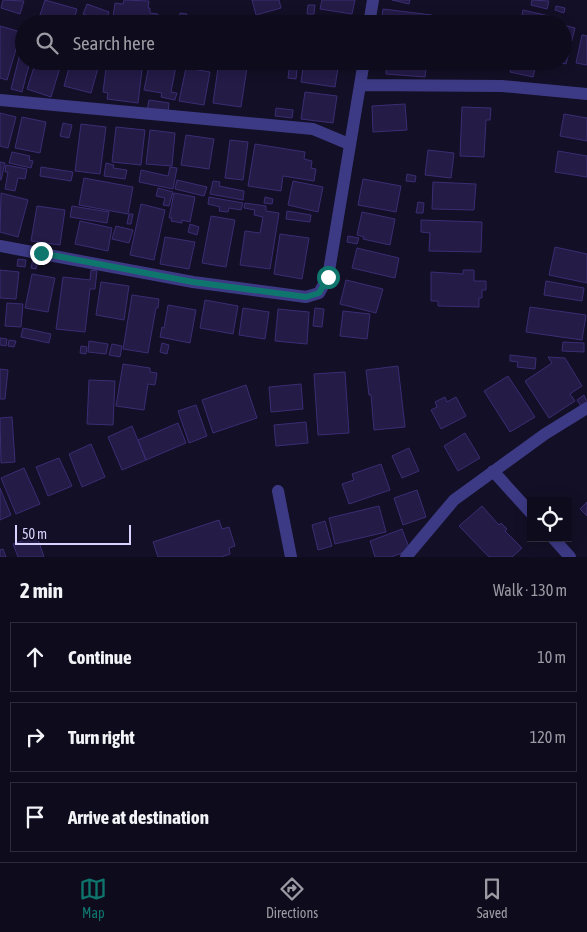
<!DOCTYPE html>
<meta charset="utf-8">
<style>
body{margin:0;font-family:"Asap Condensed",sans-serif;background:#171425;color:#f1f3f6}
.controls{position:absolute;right:15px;bottom:15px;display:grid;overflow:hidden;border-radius:0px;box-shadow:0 2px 12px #0003}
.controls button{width:45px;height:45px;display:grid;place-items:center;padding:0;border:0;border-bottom:1px solid #2e2b3b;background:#0e0b1c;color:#f1f3f6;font:25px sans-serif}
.scale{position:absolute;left:15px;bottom:12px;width:116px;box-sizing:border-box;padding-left:5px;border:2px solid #d9d4ff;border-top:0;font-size:14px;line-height:18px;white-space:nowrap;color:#d9d4ff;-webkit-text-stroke:4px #130f26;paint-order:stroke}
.stop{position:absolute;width:15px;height:15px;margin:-11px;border:4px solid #0f766e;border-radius:50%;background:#fff}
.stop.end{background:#0f766e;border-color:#fff;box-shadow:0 1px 5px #0008}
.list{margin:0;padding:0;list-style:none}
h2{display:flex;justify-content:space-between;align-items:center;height:65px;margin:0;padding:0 20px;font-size:21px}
h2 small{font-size:16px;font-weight:400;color:#9b9ba3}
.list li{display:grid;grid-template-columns:32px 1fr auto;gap:15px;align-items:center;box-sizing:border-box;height:70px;margin:0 10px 10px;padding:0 10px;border:1px solid #2e2b3b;border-radius:0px}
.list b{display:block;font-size:19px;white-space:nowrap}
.list em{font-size:16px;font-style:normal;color:#9b9ba3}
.icon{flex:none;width:28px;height:28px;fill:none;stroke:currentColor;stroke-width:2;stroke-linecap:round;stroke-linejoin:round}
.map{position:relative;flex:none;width:587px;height:557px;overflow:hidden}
.search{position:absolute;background:#0e0b1c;box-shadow:0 2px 12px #0003;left:15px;right:15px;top:15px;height:55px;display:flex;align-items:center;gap:12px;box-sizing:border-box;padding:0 18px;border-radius:28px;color:#9b9ba3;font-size:19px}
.sheet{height:305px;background:#0e0b1c}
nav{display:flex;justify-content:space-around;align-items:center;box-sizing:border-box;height:70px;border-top:1px solid #2e2b3b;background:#0e0b1c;font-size:14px;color:#9b9ba3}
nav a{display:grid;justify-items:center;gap:2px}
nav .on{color:#0f766e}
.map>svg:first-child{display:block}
.building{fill:#241b47;stroke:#3b2d73}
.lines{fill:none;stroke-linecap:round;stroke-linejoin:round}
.minor{stroke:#3d3a85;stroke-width:12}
.route{stroke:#0f766e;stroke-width:6}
</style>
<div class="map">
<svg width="587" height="557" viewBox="0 0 587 557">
<rect width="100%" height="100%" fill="#130f26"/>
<path class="building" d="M3,0L24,1L20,14L1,8Z
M45,0L77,9L73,24H37Z
M124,0L149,1L148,8H150V13L158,14L157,24H112L115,3L123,4Z
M252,0H279L281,8L256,15Z
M322,0H355L352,14L320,9Z
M392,0H410L409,4Z
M532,0L549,1L547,9L531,5Z
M87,4L109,12L106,22L83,14Z
M308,5H315L314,14H307Z
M556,6L565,8L564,13L555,10Z
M383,9L432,15L431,24H381Z
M523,10L549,16L547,24H520Z
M180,13L187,14L186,20L179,19Z
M296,17V24H280V19Z
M461,21L486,24H460Z
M563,25L575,28L566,64L554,61H563Z
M0,26L21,32L7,80L0,78Z
M582,35L587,36V65L576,63Z
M22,46H24V61H30L22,92L11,89Z
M36,61H62L51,97L27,89Z
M71,61H100L91,93L64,86Z
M107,61H143L138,103L107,99L108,93L103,92Z
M150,61H177L171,92L177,93L175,100L161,97L162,93L144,90Z
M219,61H248L241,107L213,103Z
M290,61H298L296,79L288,78Z
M304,61H339L335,87L301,82Z
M387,61H427L425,77L386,74Z
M513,61H537L533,77L510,72Z
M186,68L210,72L204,105L179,101Z
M305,92L337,96L333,123L301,119Z
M149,100L169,103L168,113L147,110Z
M405,104L407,130L373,132L372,106Z
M462,107L491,108L490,120H486L484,157L460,156Z
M276,108L293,110L292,118L275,116Z
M0,113L16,117L8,148L0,146Z
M564,114L587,118V141L560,136Z
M22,117L46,122L40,153L15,148Z
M63,123L72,125L69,138L60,136Z
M81,124L106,127L100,174L75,171Z
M116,127L145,130L141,165L112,162Z
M150,130L175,133L172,166L146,164Z
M186,135L214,139L209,169L181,165Z
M230,140L248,142L243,180L225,178Z
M255,144L305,152L304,159L312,161L311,168L316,169L314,181L283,176L281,191L248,186Z
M428,150L454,153L451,178L425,175Z
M558,151L587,156V177L555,172Z
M12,152L30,156L29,160L33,161L31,168L9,163Z
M0,162L5,163L1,180H0Z
M106,163L114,165L113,168L127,170L125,179L104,176Z
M6,165L27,169L25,179L18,178L15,191L5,189L8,172H5Z
M41,167L73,172L71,181L40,176Z
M170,167L177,168L173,189L139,182L141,170L168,176Z
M407,174L416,176L415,182L406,181Z
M84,178L133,187L128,214L79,205Z
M363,179L401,186L396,212L358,205Z
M177,180L207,187L204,196L175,189Z
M213,181L220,182L219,186L244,191L243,200L210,194Z
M293,181L323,187L318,212L288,205Z
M433,182L476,184L474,210L432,209Z
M158,188L173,192L169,206L163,205L165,198L156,196Z
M1,193L28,200L18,237L0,232Z
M174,193L195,197L190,222L182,220V223L171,221L172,218H169Z
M209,197L243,203L241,210L229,208L228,212L219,211L220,207L208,204Z
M265,197L273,199L272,204L264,203Z
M418,202L424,203L423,213H416Z
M245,203L266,206V211L279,213L270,269L240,265L245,231L260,233L263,217L254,215L255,210L244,208Z
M141,204L165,210L154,260L130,255Z
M37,206L65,210L60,245L31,241Z
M72,206L109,212L107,223L70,217Z
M287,211L311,215L310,222L286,219Z
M362,212L395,219L390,245L363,239L364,237L357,235Z
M129,214H133L131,224H127Z
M211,216L235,220L226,267L202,263Z
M421,220L482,222L481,252L429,251L430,233L421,232Z
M80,221L112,228L108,251L75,244Z
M190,224L199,227L197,235L188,232Z
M116,226L133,230L129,243L112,239Z
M280,234L309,238L302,279L274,274Z
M348,236L359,238L357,244L347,242Z
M165,237L195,242L189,269L160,264Z
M555,247L587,254V283L549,275Z
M357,248L399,258L395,278L352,268Z
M18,259L26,260L25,267L17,266Z
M33,259L38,260L36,269L31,268Z
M0,270L19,272L16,299L0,298Z
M91,270L97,271L95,289H90L85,332L56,329L63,277L90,280Z
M463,270H474V281H486V290H482V298H479V307L438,306V301H431V272L463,274Z
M32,274L55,278L48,312L25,308Z
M346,280L383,289L376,313L340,304Z
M546,281L584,288L582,301L544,295Z
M101,282L129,286L124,320L96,315Z
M132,295L159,299L158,308H156L148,353L123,349Z
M205,300L238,306L233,334L200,328Z
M7,303L23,304L21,327L5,326Z
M168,305L196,310L190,343L160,337L162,327L164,328Z
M530,307L586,315L582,340L526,332Z
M243,308L269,312L265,339L239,335Z
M315,308L324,309L322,327L313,326Z
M278,309L309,312L307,344L275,341Z
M343,311L370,314L367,339L340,336Z
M23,328L51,334L49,343L21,337Z
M0,338L7,339L6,346L0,345Z
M9,340L16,341L14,347L8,346Z
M89,341L108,344L106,354L88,352Z
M563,342L584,343V352L562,351Z
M162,343L169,345L167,354L160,352Z
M112,344L122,346L120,357L109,355Z
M81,346L87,347L86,354L80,353Z
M510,355L536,358L535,369L517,367L518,362L510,361Z
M548,357L565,358L582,386L570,394L575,401L549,418L525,381L552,363Z
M123,364L150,368V372L157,373L155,385L148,384L144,410L116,406Z
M398,366L405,427L374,430L371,395H369L366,370Z
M0,369L8,370L5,399H0Z
M345,372L349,433L318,435L314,374Z
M508,376L535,417L510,432L484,391Z
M89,380L115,381L113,425L87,424Z
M301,384L303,409L271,412L269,387Z
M246,385L257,418L213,433L202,400Z
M584,395L587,402L581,406L577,400Z
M445,397L447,402L456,397L466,416L441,429L431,410L437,407L435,402Z
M196,405L207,436L189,443L178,411Z
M12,417L15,462L1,463L0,418Z
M306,422L308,443L276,446L274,425Z
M178,423L186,443L146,460L138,440Z
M132,426L146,460L122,470L108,437Z
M465,433L480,458L458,471L444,446Z
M91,444L105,477L82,487L69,454Z
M409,448L419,471L402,478L392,456Z
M59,458L72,486L48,496L36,467Z
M381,464L390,490L349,504L342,484L354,480L352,474Z
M24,468L40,504L16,514L1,478Z
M0,488L11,515L0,520Z
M417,490L426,517L403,525L394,498Z
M587,502V516L580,509Z
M379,506L386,532L335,544L329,518Z
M482,506L499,525L501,523L507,529L505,531L522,548L512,557H489L459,526Z
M219,520L222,529L229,527L235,546L229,548L230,554L221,557H158L153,542Z
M325,521L332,546L318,550L312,525Z
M402,529L410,550L391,557H375L370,541Z
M37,536L44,557H18L13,544Z
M3,549L6,557H0V550Z"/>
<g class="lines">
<path class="minor" d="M369,24L373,0
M361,85L502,86L587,94
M0,100L313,129L349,144
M0,246L193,282L306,297L319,293L328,277L364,61
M493,471L531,513
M278,491L291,557
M553,538L570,557
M406,557L454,500L545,434L587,408"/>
</g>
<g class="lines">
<path class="route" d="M41,253L193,282L306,297L319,293L328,277"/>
</g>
</svg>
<div class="controls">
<button><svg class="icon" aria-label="locate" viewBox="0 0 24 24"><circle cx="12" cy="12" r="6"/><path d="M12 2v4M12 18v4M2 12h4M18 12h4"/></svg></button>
</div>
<div class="scale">50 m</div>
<div class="stop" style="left:328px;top:277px"></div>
<div class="stop end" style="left:41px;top:253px"></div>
<div class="search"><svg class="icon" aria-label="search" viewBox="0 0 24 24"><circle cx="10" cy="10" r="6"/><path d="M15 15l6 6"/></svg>Search here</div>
</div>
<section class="sheet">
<h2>2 min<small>Walk · 130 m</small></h2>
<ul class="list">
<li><svg class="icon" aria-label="ahead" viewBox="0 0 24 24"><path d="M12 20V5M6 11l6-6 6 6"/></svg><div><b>Continue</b></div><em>10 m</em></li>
<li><svg class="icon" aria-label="right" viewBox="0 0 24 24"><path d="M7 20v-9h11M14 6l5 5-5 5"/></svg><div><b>Turn right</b></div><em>120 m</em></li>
<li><svg class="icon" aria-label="arrive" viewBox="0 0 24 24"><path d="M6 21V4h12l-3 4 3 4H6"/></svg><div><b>Arrive at destination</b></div></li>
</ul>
</section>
<nav>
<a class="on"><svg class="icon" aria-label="map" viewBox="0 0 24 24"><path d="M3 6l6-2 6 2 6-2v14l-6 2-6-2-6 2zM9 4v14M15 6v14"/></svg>Map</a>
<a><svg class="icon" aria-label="directions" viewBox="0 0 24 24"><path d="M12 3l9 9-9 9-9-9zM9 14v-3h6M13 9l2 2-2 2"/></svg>Directions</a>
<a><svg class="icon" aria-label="saved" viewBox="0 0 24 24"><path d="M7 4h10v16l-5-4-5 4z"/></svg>Saved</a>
</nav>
